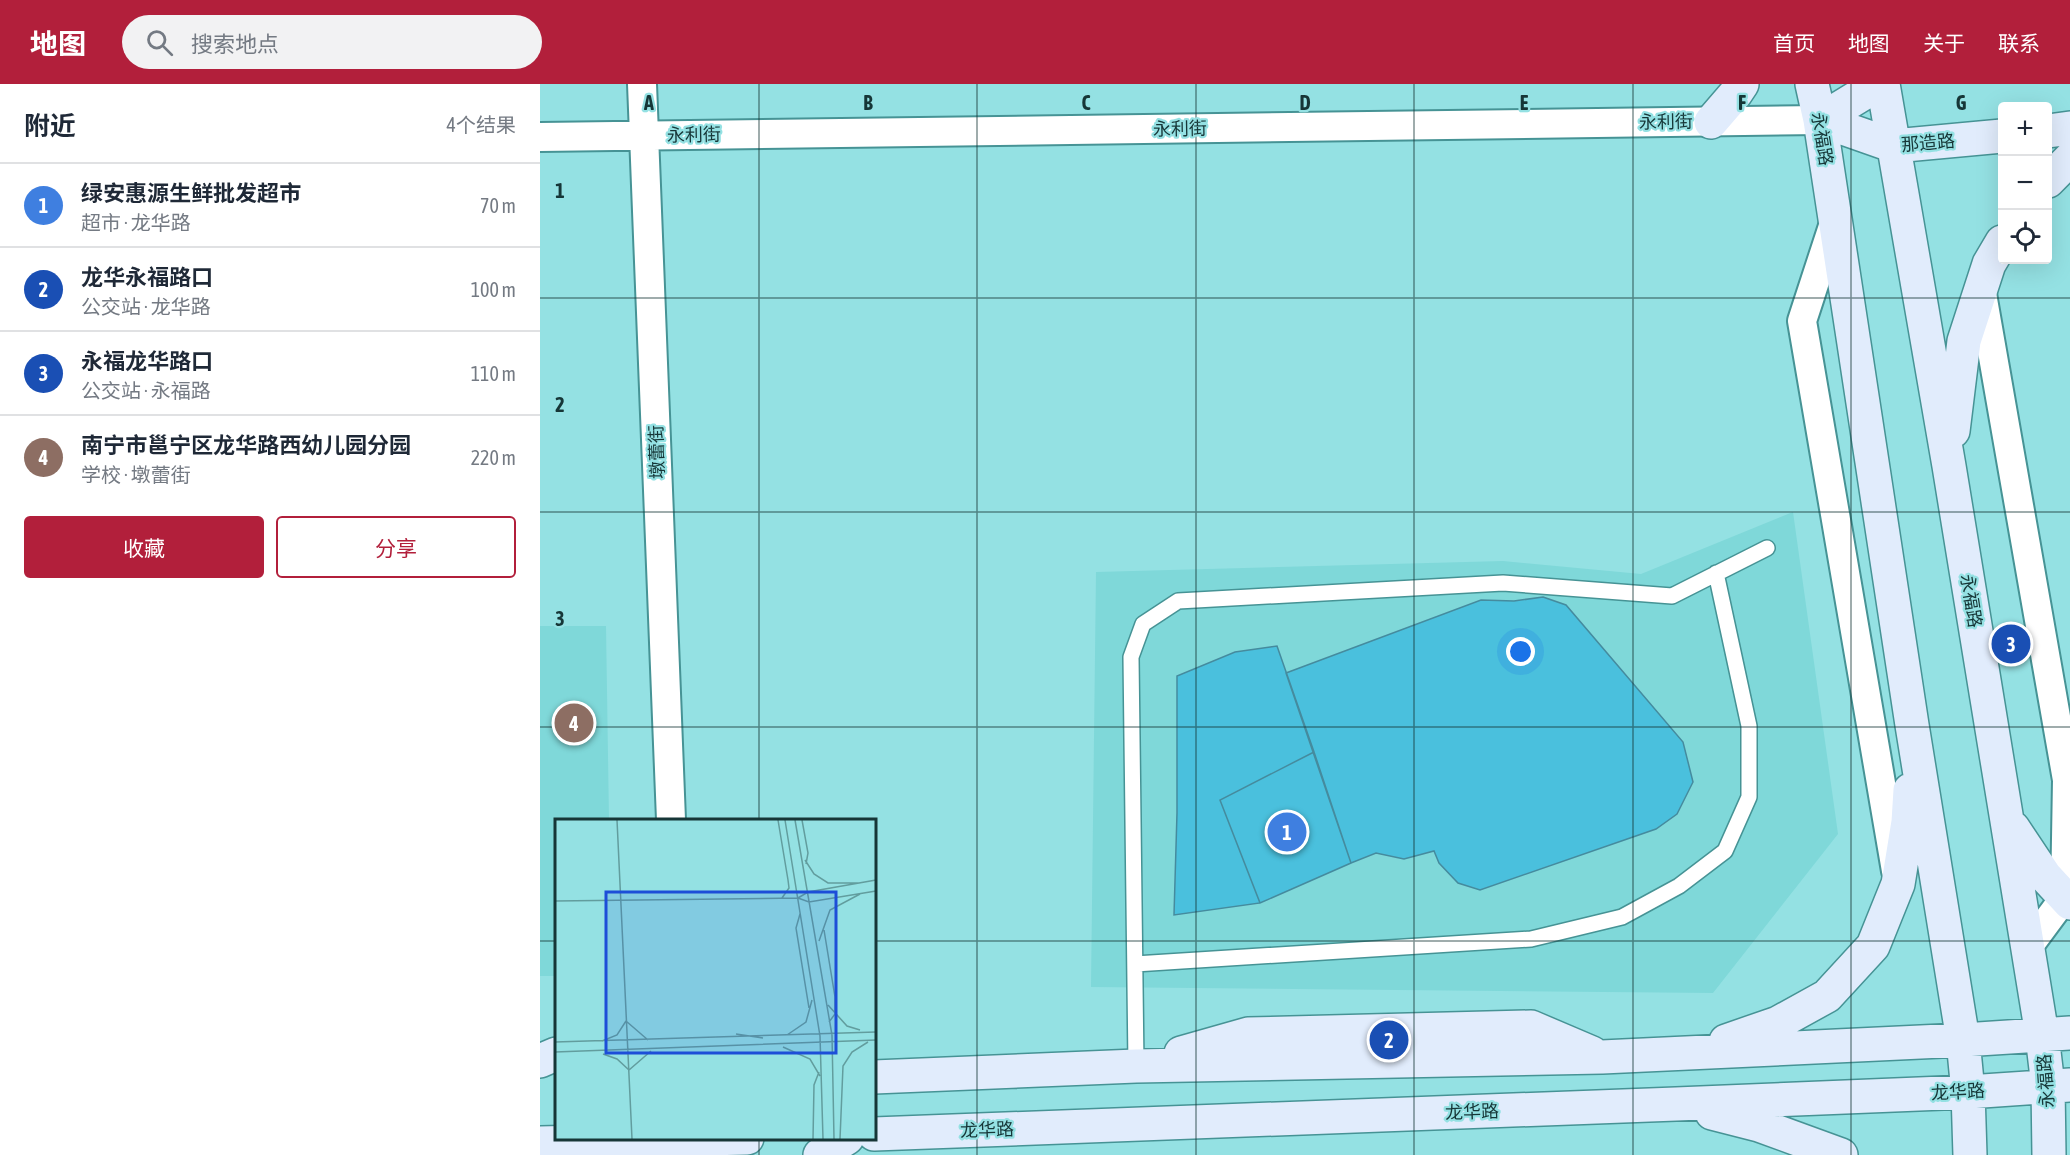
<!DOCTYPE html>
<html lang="zh">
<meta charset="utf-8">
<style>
body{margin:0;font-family:"Asap Condensed","Noto Sans SC",sans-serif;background:#f2f2f3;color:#1f2937}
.controls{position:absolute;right:18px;top:18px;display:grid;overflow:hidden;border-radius:6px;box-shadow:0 6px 24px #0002}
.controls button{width:54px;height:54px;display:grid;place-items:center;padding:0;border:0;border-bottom:2px solid #e0e1e3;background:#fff;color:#1f2937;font:30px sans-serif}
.you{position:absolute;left:981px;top:568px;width:21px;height:21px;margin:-15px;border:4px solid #fff;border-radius:50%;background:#1a73e8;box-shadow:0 0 0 9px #1a73e833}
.badge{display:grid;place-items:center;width:39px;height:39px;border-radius:50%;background:#b21f3b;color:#fff;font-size:20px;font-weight:700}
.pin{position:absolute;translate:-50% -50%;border:3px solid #fff;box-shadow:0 2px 6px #0006}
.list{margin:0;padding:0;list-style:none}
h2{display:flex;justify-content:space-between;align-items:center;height:78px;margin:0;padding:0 24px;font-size:26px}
h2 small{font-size:20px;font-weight:400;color:#747a83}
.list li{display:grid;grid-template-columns:39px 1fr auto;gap:18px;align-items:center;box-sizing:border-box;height:84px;padding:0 24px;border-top:2px solid #e0e1e3}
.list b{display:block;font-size:22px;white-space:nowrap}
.list p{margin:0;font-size:20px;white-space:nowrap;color:#747a83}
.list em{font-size:20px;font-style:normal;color:#747a83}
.actions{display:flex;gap:12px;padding:18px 24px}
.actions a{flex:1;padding:14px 0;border:2px solid #b21f3b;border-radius:6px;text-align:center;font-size:21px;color:#b21f3b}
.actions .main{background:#b21f3b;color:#fff}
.icon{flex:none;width:33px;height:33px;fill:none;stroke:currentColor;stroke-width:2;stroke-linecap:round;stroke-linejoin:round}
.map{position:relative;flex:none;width:1530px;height:1071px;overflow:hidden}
header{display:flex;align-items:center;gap:36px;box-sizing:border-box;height:84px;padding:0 30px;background:#b21f3b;color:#fff}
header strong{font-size:28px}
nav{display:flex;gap:33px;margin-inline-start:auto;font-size:21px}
.search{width:420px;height:54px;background:#f2f2f3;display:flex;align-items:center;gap:15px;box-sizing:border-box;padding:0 21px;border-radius:33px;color:#747a83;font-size:22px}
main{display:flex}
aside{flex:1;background:#fff}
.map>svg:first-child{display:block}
.built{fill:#7fd8d9}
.building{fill:#4ac0dd;stroke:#458b9e;stroke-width:1.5}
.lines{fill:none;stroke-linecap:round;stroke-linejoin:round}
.lane-casing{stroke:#469395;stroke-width:18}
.street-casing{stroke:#469395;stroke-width:32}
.secondary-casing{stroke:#469395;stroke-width:36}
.lane{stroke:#fff;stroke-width:15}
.street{stroke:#fff;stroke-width:28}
.secondary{stroke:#e1ecfc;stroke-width:33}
.grid{fill:none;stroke:#163637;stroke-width:1.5;stroke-opacity:0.55}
.labels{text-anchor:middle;stroke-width:4.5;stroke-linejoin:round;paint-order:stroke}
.street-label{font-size:18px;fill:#163637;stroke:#94e1e3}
.inset-road{fill:none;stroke:#629d9e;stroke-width:1.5}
.view{fill:#1d4ed8;fill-opacity:0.15;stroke:#1d4ed8;stroke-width:3}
.inset-edge{fill:none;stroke:#163637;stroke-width:3}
.grid-label{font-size:20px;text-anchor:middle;font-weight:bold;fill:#163637;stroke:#94e1e3;stroke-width:4.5;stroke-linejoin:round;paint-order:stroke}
</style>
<header>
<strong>地图</strong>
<div class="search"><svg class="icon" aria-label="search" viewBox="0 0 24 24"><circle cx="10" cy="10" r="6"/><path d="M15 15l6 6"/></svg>搜索地点</div>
<nav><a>首页</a><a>地图</a><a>关于</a><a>联系</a></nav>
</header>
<main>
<aside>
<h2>附近<small>4个结果</small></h2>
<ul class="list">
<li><span class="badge" style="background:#3f7fe0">1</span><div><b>绿安惠源生鲜批发超市</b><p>超市 · 龙华路</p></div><em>70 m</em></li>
<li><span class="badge" style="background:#1a4fb4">2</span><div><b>龙华永福路口</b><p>公交站 · 龙华路</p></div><em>100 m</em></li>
<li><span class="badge" style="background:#1a4fb4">3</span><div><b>永福龙华路口</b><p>公交站 · 永福路</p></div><em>110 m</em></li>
<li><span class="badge" style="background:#8d6e63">4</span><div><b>南宁市邕宁区龙华路西幼儿园分园</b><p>学校 · 墩蕾街</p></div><em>220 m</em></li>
</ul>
<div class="actions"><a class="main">收藏</a><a>分享</a></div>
</aside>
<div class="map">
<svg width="1530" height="1071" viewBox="0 0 1530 1071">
<rect width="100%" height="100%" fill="#94e1e3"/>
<path class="built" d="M1253,428L1298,750L1173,909L551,903L556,488L963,477L1101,490Z
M0,542H66L69,736H16V892H0Z"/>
<path class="building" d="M1003,513L1026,521L1143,658L1153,698L1137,730L1116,745L940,806L918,799L899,779L894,767L864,775L836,769L811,779L746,589L941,516L974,517Z
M737,562L774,668L680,716L720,819L634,831L637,729V592L695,568Z
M774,668L811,779L720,819L680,716Z"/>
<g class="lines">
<g class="lane-casing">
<path id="lane" d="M595,880L991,855L1082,833L1139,802L1185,767L1209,713V642L1176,489
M596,982L591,573L603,540L638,517L963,499L1132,512L1227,464"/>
</g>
<g class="street-casing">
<path id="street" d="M102,0L131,736
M0,53L1280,36
M1295,136L1262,237L1356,787
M1441,204L1527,696L1525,813L1488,863"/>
</g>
<g class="secondary-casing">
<path id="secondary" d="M1272,0L1280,36L1372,641L1423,956L1428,1008L1430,1071
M1343,0L1409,382L1502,951L1508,1002L1509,1071
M1280,36L1354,62L1462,52
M1280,36L1339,0
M1171,38L1196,9L1202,0
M1508,47L1530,44
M1508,97L1530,75
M1413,347L1424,257L1449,180L1462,158
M1473,744L1505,792L1530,819
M1186,957L1238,939L1287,912L1333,862L1358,800L1368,738L1370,706
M641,969L708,950L991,943L1052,969
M0,977L16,970
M334,993L596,982L1062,973L1423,956L1530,949
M1172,1029L1219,1041L1301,1071
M334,1050L1136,1020L1428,1008L1530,1001
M0,1059L207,1054
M280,1071L307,1054"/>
</g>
<use href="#lane" class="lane"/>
<use href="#street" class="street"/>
<use href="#secondary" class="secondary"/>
</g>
<path class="grid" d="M219,0V736M437,0V1071M656,0V1071M874,0V1071M1093,0V1071M1311,0V1071M0,214H1530M0,428H1530M0,643H1530M0,857H16M334,857H1530M219,1054V1071"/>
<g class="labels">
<g class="street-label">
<text transform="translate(1126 38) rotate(-1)" y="6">永利街</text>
<text transform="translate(640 45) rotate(-1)" y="6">永利街</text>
<text transform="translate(154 51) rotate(-1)" y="6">永利街</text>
<text transform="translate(1282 55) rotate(81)" y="6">永福路</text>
<text transform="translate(1388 59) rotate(-5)" y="6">那造路</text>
<text transform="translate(117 368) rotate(-92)" y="6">墩蕾街</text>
<text transform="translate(1431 517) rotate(81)" y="6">永福路</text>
<text transform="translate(1506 997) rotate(-94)" y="6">永福路</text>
<text transform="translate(1418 1008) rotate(-3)" y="6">龙华路</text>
<text transform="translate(932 1028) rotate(-2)" y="6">龙华路</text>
<text transform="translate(447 1046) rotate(-2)" y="6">龙华路</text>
</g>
</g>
<g transform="translate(15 735)">
<rect width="321" height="321" fill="#94e1e3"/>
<path class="inset-road" d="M62,1L77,320M223,1L233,61L234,69L227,79M230,1L265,217L268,320M240,1L277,216L279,320M247,1L253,34L251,45M250,41L259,55L273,64H305M243,79L253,73L321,61M0,82L243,79L254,83L321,72M245,95L241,109L254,189M269,111L280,178V195L274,203M264,122L275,91L305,75M273,186L292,207L305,211M71,202L93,221M181,215L208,219M232,216L251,203L257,181M47,222L62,216L71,202M0,223L321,213M228,228L255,240L265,257M0,233L321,221M48,235L62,240L74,251L96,232M258,320L259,266L264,253M285,320L288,247L297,233L313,223"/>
<path class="view" d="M51,73H281V234H51Z"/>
<rect width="321" height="321" class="inset-edge"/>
</g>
<g class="grid-label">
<text x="109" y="26">A</text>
<text x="328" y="26">B</text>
<text x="546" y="26">C</text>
<text x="765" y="26">D</text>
<text x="984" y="26">E</text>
<text x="1202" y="26">F</text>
<text x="1421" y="26">G</text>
<text x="20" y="114">1</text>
<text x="20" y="328">2</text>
<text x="20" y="542">3</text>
</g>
</svg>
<div class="controls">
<button>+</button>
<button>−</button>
<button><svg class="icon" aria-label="locate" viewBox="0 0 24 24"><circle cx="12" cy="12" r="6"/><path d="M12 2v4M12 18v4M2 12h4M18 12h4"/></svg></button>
</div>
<div class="you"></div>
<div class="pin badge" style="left:747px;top:748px;background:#3f7fe0">1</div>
<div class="pin badge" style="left:849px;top:956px;background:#1a4fb4">2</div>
<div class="pin badge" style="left:1471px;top:560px;background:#1a4fb4">3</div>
<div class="pin badge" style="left:34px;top:639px;background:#8d6e63">4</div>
</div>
</main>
